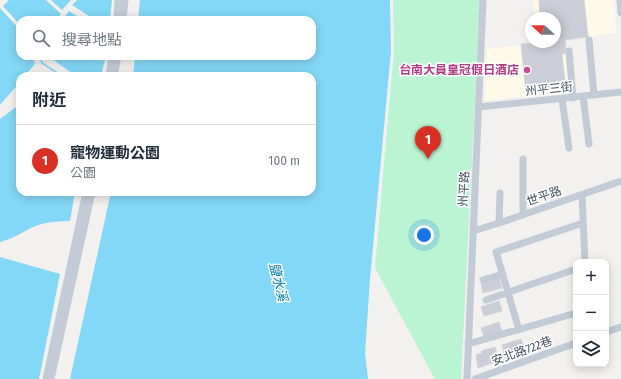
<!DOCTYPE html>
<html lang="zh-TW">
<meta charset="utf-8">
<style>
body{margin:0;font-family:"Fira Sans Condensed","Noto Sans TC",sans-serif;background:#f6f6f7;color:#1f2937}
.controls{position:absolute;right:12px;bottom:12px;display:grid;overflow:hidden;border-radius:8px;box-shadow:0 2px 10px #0003}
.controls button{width:36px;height:36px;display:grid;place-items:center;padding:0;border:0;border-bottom:1px solid #e0e1e3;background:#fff;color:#1f2937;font:20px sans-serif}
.compass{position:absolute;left:525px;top:12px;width:36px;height:36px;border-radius:50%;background:#fff;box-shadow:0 2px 10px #0003;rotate:291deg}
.you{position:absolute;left:424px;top:235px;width:14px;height:14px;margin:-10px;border:3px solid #fff;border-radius:50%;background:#1a73e8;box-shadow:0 0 0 6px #1a73e833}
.badge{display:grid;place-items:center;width:26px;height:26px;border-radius:50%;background:#d93025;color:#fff;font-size:13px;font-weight:700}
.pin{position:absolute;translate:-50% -33px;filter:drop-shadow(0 1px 2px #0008)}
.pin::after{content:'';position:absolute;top:21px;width:14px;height:12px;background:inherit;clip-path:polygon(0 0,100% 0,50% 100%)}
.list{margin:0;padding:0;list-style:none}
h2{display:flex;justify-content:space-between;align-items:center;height:52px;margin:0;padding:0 16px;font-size:17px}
h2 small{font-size:13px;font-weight:400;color:#747a83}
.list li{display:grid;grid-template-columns:26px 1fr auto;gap:12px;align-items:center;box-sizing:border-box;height:72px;padding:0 16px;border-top:1px solid #e0e1e3}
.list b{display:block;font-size:15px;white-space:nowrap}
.list p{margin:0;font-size:13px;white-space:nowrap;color:#747a83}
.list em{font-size:13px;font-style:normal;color:#747a83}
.icon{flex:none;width:22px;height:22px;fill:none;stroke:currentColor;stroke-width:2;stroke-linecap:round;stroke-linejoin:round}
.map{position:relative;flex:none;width:621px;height:379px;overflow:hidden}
.search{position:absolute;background:#fff;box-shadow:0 2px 10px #0003;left:16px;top:16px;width:300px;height:44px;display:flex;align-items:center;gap:10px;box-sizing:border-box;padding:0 14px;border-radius:12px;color:#747a83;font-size:15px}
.panel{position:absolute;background:#fff;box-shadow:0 2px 10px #0003;left:16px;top:72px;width:300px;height:124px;border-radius:12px}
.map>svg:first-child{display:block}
.commercial{fill:#fef9e8}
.green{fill:#baf4d3}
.water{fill:#82d8f6}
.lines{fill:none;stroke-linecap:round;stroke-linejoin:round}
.stream{stroke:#82d8f6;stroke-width:1.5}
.building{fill:#cbced6;stroke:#d3d5dc}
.minor{stroke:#c2cbd6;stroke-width:7}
.hotel-dot{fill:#d1479c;stroke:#fff;stroke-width:1.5}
.labels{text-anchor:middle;stroke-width:3;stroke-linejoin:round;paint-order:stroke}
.hotel-label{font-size:12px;font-weight:bold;fill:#b23c85;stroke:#fff;text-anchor:end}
.street-label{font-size:12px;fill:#465260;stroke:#fff}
.water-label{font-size:13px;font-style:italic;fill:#027ca7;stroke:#fff}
</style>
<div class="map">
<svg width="621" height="379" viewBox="0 0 621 379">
<rect width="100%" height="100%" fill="#f3f0f0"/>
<path class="commercial" d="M533,0H614L616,33L565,40L571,91L485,101L487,49L535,43L536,42H555V18H534Z"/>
<path class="green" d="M393,0H480L461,379H435L375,268L394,50Z"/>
<path class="water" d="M9,0H46L61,14L55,20H20V25L3,6Z
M51,0H71L62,10Z
M77,0H112L110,20H95L72,5Z
M140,0H390L391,51L370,279L365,353L368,379H70L111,192H312V76H133L135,56H312V20H138Z
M0,8L20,30V56H33L35,64L25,76H20V82L0,105Z
M69,11L84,20H62Z
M51,56H106L101,76H76L52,59Z
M20,104V192H75L70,221C59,221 48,222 38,225C25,230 14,239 0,242V119Z
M0,257L60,274L39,379H0Z"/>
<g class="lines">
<path class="stream" d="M40,56L42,63L62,76"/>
</g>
<path class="building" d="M539,0H584L588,37L555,41V18H540Z
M565,40L566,53L562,54L565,81L555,82L556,89L526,91L521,44L555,42V41Z
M499,278L502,288L483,293L481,284Z
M499,301L502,311L484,316L481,307Z
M499,322L502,332L484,337L481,328Z
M521,339L526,354L506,360L502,345Z
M495,347L499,361L478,368L476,355L482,353L481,351Z"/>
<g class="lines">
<path class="minor" d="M620,0L621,13
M117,20L118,0
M123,20L125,0
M589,40L594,95
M569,51L573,98
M109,76L112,56
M114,76L118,56
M583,96L589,144
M562,99L569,148
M479,107L621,92
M523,159V215
M582,195L585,262
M499,223L500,193
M473,231L499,223L621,181
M483,280L503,274
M486,300L576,269
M519,330L496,252L583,223
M606,332L621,327
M468,344L576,313
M46,379L86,192
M51,379L92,192
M467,379L483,0
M475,379L576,343"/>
</g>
<circle class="hotel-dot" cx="527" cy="70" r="4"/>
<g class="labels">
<g class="hotel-label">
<text x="519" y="74">台南大員皇冠假日酒店</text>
</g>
<g class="street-label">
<text transform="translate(549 89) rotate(-6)" y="4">州平三街</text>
<text transform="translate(464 189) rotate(-87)" y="4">州平路</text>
<text transform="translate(544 196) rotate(-19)" y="4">世平路</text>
<text transform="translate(522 351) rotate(-20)" y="4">安北路722巷</text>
</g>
<g class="water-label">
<text transform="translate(279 282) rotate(76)" y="5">鹽水溪</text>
</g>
</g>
</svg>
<div class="controls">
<button>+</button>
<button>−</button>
<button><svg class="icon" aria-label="layers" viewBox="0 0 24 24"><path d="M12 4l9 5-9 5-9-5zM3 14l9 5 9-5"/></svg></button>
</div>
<svg class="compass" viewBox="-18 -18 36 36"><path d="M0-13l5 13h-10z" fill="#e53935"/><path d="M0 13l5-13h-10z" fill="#747a83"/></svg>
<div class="you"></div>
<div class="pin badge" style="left:428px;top:159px">1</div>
<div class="search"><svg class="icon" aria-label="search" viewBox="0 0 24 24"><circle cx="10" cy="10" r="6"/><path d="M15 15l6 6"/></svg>搜尋地點</div>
<section class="panel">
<h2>附近<small></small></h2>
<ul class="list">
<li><span class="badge">1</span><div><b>寵物運動公園</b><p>公園</p></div><em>100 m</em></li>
</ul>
</section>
</div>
